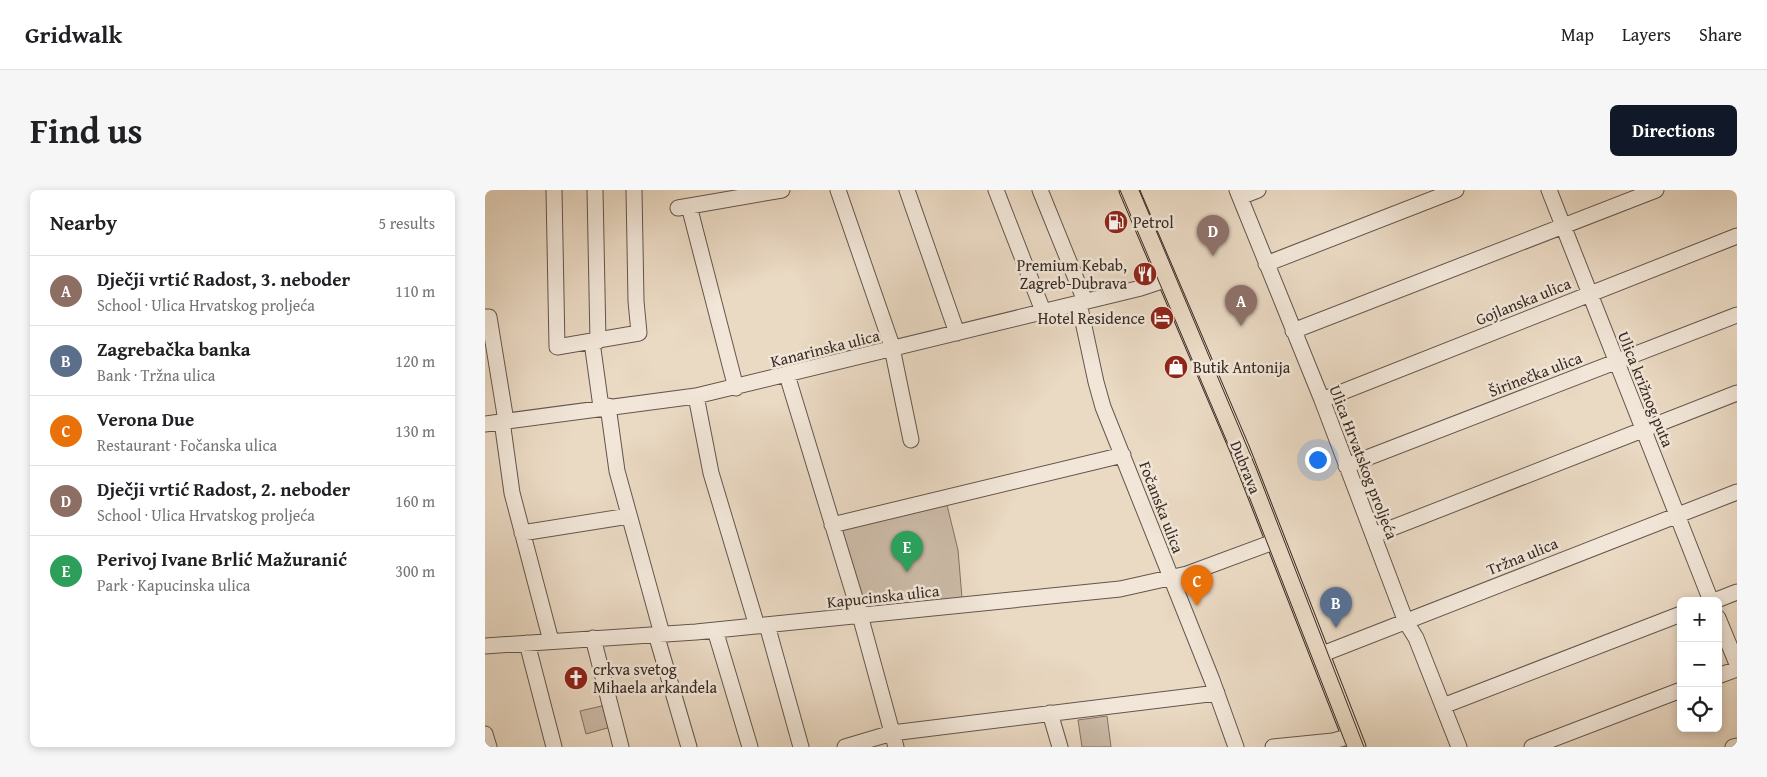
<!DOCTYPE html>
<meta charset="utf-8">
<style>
body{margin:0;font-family:"Gentium Book Plus",serif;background:#f6f6f6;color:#202124}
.controls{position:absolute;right:15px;bottom:15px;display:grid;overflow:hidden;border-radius:8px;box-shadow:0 2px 8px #0003}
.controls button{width:45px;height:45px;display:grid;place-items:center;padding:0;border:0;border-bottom:1px solid #e0e0e0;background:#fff;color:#202124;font:25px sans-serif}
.you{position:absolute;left:832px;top:269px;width:18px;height:18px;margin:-12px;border:4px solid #fff;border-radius:50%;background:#1a73e8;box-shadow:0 0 0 8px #1a73e833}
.badge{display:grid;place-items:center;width:32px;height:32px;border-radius:50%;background:#111827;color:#fff;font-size:16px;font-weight:700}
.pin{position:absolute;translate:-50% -41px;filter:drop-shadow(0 1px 2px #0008)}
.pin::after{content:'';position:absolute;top:26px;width:18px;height:15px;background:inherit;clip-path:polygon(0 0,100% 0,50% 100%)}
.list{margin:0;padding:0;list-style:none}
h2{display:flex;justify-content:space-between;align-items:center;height:65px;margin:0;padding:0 20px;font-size:21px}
h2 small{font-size:16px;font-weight:400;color:#757577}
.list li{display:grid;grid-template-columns:32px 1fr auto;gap:15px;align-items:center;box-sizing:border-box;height:70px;padding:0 20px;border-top:1px solid #e0e0e0}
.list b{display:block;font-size:19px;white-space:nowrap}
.list p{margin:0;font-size:16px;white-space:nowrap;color:#757577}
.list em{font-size:16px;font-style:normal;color:#757577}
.icon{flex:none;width:28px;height:28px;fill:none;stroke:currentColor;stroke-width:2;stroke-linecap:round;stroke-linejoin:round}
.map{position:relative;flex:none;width:1252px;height:557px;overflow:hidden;border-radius:8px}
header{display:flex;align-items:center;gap:30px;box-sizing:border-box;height:70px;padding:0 25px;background:#fff;border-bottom:1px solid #e0e0e0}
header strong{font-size:24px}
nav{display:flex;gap:28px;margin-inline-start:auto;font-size:18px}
.intro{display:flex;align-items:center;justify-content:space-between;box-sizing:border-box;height:120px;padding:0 30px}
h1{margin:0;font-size:35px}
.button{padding:12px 22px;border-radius:8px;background:#111827;color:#fff;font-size:18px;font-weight:700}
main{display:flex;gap:30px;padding:0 30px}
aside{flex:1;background:#fff;border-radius:8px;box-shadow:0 2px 8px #0003}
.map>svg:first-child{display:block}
.green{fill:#ccbba8;stroke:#827266}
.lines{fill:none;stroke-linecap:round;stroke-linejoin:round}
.minor-casing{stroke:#64564c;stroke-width:17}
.major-casing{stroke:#382a24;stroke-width:21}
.minor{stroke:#f1e6d8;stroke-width:15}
.major{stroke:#ead9c3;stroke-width:19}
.tram{stroke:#382a24;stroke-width:1}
.labels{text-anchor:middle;stroke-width:5;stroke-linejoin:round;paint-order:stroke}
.poi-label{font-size:16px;fill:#382a24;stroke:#f1e6d8;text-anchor:start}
.street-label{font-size:16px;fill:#382a24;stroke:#f1e6d8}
</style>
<header>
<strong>Gridwalk</strong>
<nav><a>Map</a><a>Layers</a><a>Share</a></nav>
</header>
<div class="intro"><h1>Find us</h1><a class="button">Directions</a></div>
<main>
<aside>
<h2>Nearby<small>5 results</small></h2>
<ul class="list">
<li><span class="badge" style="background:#8d6e63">A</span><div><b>Dječji vrtić Radost, 3. neboder</b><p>School · Ulica Hrvatskog proljeća</p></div><em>110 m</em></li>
<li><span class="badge" style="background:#5c6f8a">B</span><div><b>Zagrebačka banka</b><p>Bank · Tržna ulica</p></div><em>120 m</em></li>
<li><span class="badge" style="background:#e8710a">C</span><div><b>Verona Due</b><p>Restaurant · Fočanska ulica</p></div><em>130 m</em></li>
<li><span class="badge" style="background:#8d6e63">D</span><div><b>Dječji vrtić Radost, 2. neboder</b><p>School · Ulica Hrvatskog proljeća</p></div><em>160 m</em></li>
<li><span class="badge" style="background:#2e9e5b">E</span><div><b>Perivoj Ivane Brlić Mažuranić</b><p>Park · Kapucinska ulica</p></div><em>300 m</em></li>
</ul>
</aside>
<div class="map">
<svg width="1252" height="557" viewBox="0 0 1252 557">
<rect width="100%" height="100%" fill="#ead9c3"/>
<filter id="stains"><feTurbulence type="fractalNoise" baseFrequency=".004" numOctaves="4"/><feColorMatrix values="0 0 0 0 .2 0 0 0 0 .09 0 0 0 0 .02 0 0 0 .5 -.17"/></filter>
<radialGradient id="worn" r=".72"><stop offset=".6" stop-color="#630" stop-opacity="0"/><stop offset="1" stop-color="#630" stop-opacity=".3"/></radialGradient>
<path class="green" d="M462,315L473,360L477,408L446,412L445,405L389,410L378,408L357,339Z
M121,515L126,537L101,544L95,521Z
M622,526L626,557H597L593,530Z"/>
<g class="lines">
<g class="minor-casing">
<path id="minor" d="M69,0L72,157L154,143L151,111L149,0
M110,0L113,151
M353,0L406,153L426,250
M422,0L472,143
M511,0L558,121
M555,0L600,111
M752,0L837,210L921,432L931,448L974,557
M1064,0L1226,411
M755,7L773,0
M204,16L251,198
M193,18L297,0
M781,74L971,0
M594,113L611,192L618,217L727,490L751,557
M0,127H4L21,231
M808,141L1171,0
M107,152L116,217
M302,185L373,418L411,557
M211,206L226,283L272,436
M837,210L1252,46
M123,216L132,281L177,444
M17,231L27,303L66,451
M0,234L211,206L656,98L683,89
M861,276L1252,125
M347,335L638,265
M37,343L144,326
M889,345L1252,203
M1229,411L1252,402
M1233,428L1252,474
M282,435L316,557
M230,440L265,557
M171,444L204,557
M108,448L136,557
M42,453L69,557
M0,456L211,442L635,399L702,384L791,351
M835,465L1252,302
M1233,486L1252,479
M958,516L1196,424
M565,523L575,557
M0,544L4,557
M360,557L407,543L732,503
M788,557L848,551L866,546
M1047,557L1196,500
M1248,557L1252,556"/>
</g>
<g class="major-casing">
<path id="major" d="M644,0L755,260L871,557"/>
</g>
<use href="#minor" class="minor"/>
<use href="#major" class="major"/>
<path class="tram" d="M635,0L751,273L862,557
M654,0L771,278L879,557"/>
</g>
<defs>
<g id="fuel-disc" transform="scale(1.25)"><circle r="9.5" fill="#8f2418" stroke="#f1e6d8"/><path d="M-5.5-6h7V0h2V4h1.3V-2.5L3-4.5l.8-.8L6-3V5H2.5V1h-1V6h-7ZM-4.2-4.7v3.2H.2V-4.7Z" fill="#fff"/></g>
<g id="restaurant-disc" transform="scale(1.25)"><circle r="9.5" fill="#8f2418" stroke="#f1e6d8"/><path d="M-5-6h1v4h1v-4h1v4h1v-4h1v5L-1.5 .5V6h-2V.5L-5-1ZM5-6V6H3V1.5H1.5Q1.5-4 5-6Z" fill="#fff"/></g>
<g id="hotel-disc" transform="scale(1.25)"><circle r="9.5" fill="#8f2418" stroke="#f1e6d8"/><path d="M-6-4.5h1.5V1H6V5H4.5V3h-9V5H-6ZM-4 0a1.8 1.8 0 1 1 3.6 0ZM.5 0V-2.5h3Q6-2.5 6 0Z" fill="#fff"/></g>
<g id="shop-disc" transform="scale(1.25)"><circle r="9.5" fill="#8f2418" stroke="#f1e6d8"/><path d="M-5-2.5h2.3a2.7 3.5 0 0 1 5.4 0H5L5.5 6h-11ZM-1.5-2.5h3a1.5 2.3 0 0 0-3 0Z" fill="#fff"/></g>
<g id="church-disc" transform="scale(1.25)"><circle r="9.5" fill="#8f2418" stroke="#f1e6d8"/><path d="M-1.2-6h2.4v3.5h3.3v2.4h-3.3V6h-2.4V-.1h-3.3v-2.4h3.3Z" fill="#fff"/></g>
</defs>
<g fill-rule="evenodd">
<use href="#fuel-disc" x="631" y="32"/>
<use href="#restaurant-disc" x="660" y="84"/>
<use href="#hotel-disc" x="677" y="128"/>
<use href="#shop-disc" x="691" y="177"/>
<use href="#church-disc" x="91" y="488"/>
</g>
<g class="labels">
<g class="poi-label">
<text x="648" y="38">Petrol</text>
<text x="642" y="81" text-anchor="end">Premium Kebab,<tspan x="642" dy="18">Zagreb-Dubrava</tspan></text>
<text x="660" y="134" text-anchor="end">Hotel Residence</text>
<text x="708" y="183">Butik Antonija</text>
<text x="108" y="485">crkva svetog<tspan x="108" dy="18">Mihaela arkanđela</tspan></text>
</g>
<g class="street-label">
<text transform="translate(1038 111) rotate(-22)" y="6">Gojlanska ulica</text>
<text transform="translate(340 158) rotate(-14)" y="6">Kanarinska ulica</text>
<text transform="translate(1050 184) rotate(-21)" y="6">Širinečka ulica</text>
<text transform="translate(1161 199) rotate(68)" y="6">Ulica križnog puta</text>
<text transform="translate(879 272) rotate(69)" y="6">Ulica Hrvatskog proljeća</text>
<text transform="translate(761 277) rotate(68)" y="6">Dubrava</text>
<text transform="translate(677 317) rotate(69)" y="6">Fočanska ulica</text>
<text transform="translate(1037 366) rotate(-22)" y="6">Tržna ulica</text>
<text transform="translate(398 406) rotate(-6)" y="6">Kapucinska ulica</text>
</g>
</g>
<rect width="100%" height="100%" filter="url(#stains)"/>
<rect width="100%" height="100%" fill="url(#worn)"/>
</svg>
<div class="controls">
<button>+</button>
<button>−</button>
<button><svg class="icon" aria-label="locate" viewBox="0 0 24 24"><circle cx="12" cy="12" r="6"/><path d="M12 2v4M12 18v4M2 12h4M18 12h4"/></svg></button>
</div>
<div class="you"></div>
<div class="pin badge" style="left:756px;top:136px;background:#8d6e63">A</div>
<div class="pin badge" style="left:851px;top:438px;background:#5c6f8a">B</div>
<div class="pin badge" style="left:712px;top:416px;background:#e8710a">C</div>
<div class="pin badge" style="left:728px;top:66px;background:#8d6e63">D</div>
<div class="pin badge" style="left:422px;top:382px;background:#2e9e5b">E</div>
</div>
</main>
